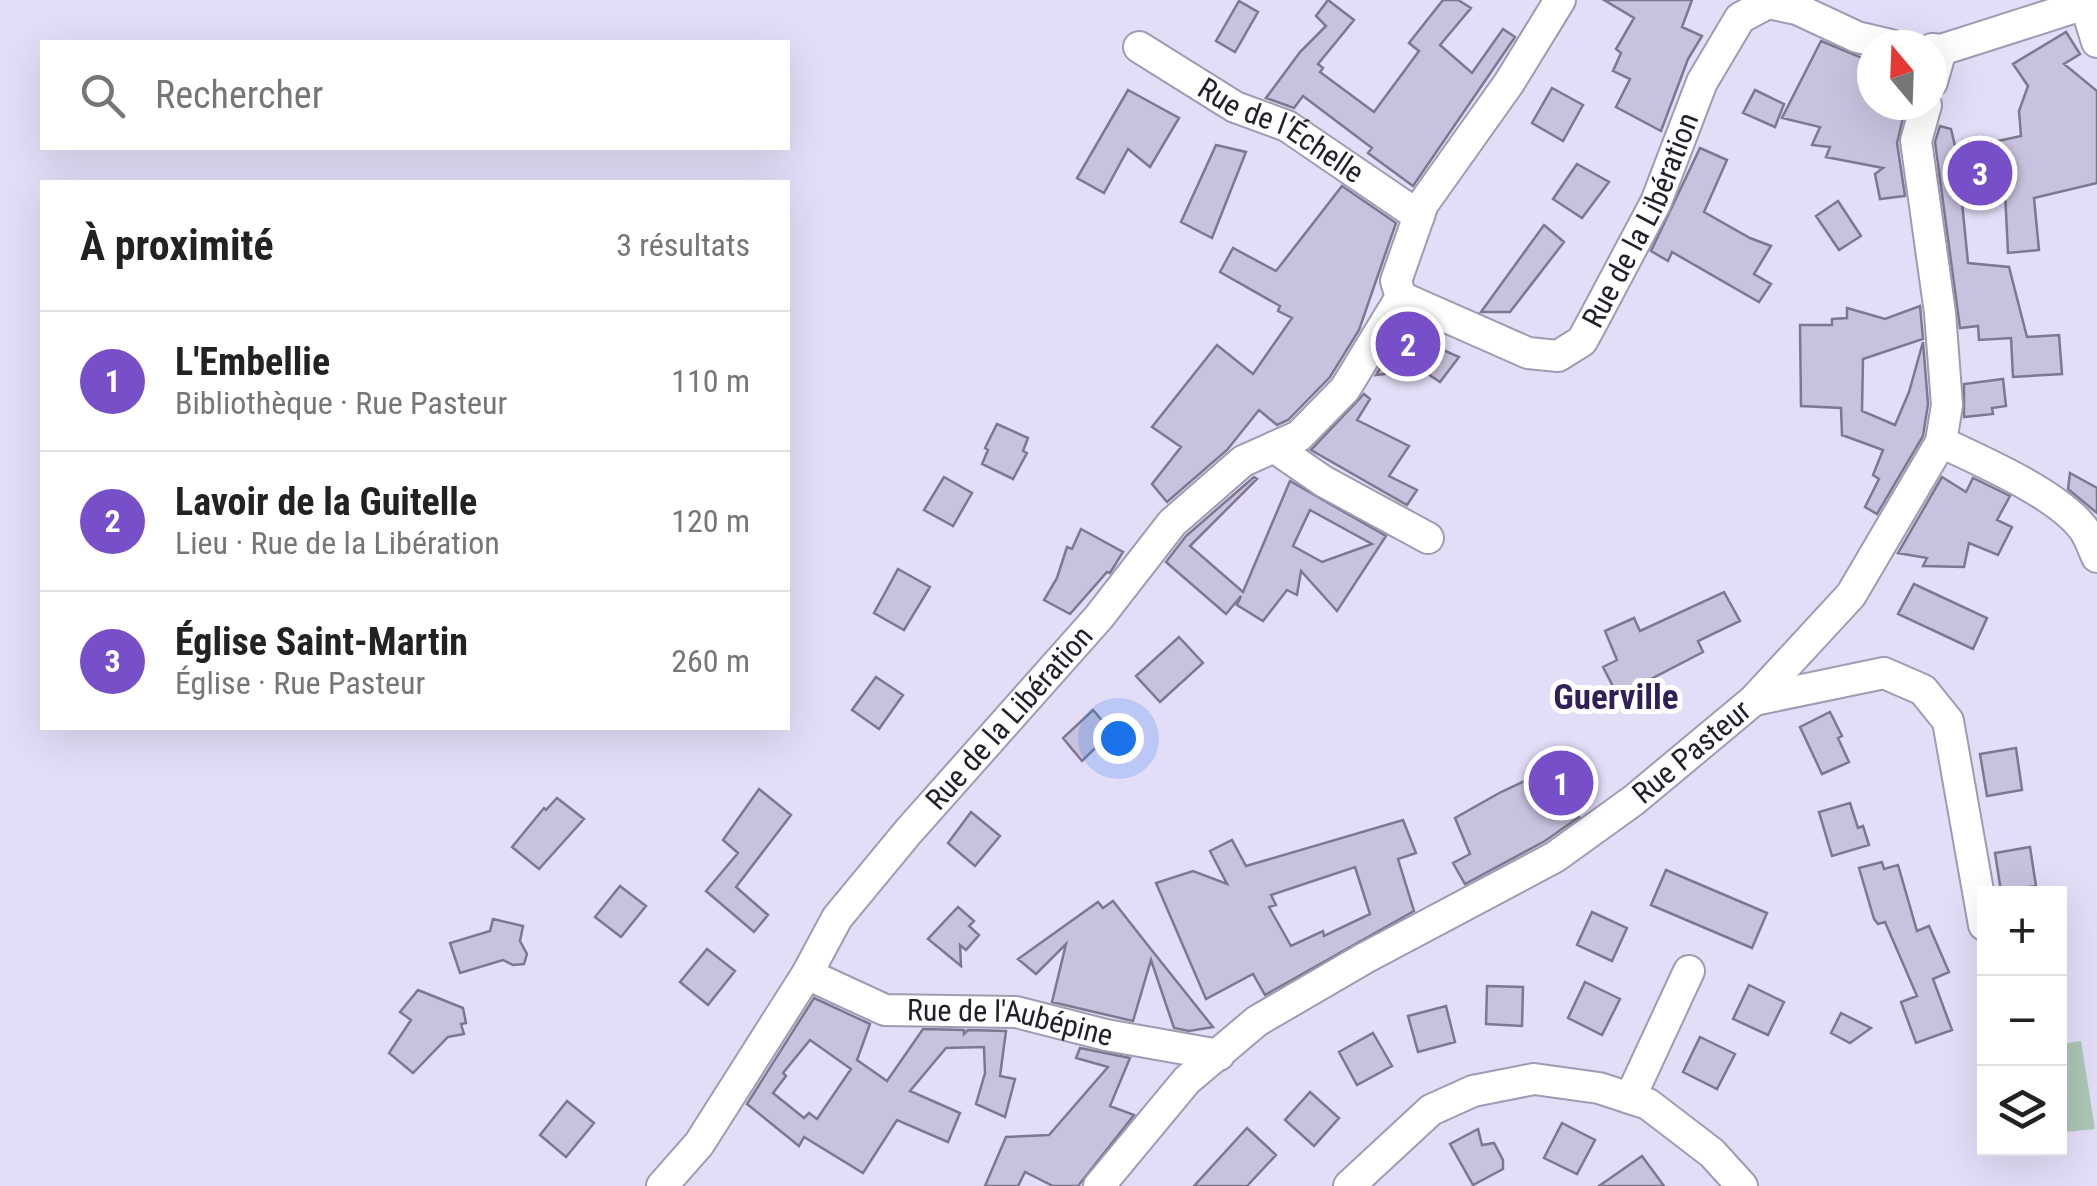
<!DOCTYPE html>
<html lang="fr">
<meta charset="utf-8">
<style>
body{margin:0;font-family:"Roboto Condensed",sans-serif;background:#f2f2f2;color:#222}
.controls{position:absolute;right:30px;bottom:30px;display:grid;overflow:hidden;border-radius:0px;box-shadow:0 10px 40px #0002}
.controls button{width:90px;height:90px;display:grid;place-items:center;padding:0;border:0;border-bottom:2px solid #e0e0e0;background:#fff;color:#222;font:50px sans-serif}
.compass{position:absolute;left:1857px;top:30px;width:90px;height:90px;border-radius:50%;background:#fff;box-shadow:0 10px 40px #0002;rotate:341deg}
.you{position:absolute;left:1118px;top:738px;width:35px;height:35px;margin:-25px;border:8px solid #fff;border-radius:50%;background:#1a73e8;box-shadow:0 0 0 15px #1a73e833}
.badge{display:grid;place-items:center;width:65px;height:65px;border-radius:50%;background:#7750c9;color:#fff;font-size:32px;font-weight:700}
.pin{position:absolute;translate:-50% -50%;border:5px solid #fff;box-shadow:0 2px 10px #0006}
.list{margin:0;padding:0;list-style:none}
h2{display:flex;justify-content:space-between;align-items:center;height:130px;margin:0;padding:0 40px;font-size:42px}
h2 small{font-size:32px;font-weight:400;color:#767676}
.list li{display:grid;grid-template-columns:65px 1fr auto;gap:30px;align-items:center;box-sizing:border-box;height:140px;padding:0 40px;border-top:2px solid #e0e0e0}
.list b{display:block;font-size:38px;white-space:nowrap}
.list p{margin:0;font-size:32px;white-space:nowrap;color:#767676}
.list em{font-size:32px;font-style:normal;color:#767676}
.icon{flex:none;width:55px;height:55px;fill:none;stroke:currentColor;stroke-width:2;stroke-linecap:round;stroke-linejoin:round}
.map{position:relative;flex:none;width:2097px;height:1186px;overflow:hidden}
.search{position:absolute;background:#fff;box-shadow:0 10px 40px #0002;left:40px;top:40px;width:750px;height:110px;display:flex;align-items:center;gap:25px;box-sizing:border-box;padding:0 35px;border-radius:0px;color:#767676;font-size:38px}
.panel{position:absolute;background:#fff;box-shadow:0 10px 40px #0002;left:40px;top:180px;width:750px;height:550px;border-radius:0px}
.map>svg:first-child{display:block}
.green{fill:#acc7b6}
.building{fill:#c9c2df;stroke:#7d778f;stroke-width:2.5;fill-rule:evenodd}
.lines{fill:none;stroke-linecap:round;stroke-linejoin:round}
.minor-casing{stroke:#a09ab2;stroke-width:34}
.minor{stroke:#fff;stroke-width:30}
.labels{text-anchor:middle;stroke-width:10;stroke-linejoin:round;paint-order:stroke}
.street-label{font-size:30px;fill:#221f29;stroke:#fff}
.quarter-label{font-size:35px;font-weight:bold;fill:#311f59;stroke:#fff}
</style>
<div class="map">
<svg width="2097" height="1186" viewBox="0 0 2097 1186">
<rect width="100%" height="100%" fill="#e4ddf8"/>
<path class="green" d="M2081,1041L2095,1129L2065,1132L2060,1100V1044Z"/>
<path class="building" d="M1328,0L1354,20L1318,64L1323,68L1320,72L1374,112L1419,51L1409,43L1443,0H1458L1471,8L1440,45L1472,73L1503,29L1515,37L1413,186L1368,153L1372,148L1303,96L1294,108L1266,98L1300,52L1326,26L1316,16Z
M1604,0H1692L1682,27L1702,36L1688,59L1661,131L1616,107L1630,79L1613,71L1621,53L1616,49L1634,18Z
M1239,1L1258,12L1235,52L1216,41Z
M2066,32L2080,54L2064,64L2097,91V183L2034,198L2039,250L2008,253L2005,192L1962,202L1968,263L2009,267L2027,337L2059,335L2062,374L2013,377L2011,338L1979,340L1978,326L1960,328L1935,142L1940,126L1951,129L1956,150L2021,136L2019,111L2028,86L2013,64Z
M1821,41L1872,62V105H1906L1897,143L1905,196L1880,199L1875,174L1883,168L1826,157L1830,147L1812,145L1820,127L1782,118Z
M1552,88L1583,105L1563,141L1532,123Z
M1128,90L1179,118L1150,167L1128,149L1104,193L1077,178Z
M1755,90L1784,104L1775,127L1743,113Z
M1216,145L1246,152L1212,238L1181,222Z
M1700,148L1727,160L1704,212L1750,238L1771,246L1754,274L1771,284L1759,302L1672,252L1668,261L1651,251Z
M1577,164L1609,182L1582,218L1553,199Z
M1342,186L1396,223L1359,330L1330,377L1288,420L1277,425L1259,410L1227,450L1167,502L1152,484L1181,447L1152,427L1217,345L1253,374L1292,318L1278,311L1280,306L1220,272L1233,248L1276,271Z
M1838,201L1861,236L1839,250L1816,216Z
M1544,225L1564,242L1510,312H1481Z
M1920,306L1923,339L1863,359L1862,411L1895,425L1909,392L1923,342L1928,404L1923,436L1877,514L1865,507L1879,479L1873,475L1883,450L1842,435L1841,408L1801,406L1800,325H1832V319L1847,318V308L1885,319Z
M1406,325L1427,338V343L1459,357L1440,382L1422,370L1376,375Z
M2003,379L2006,406L1992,408L1993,414L1964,417V384Z
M1364,394L1370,399L1357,420L1409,446L1389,476L1417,490L1407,505L1311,450Z
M997,424L1028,438L1023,451L1027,453L1013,479L982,464L988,450L985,448Z
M2070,473L2097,488V513L2068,489Z
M944,477L972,493L953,526L924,510Z
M1254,477L1257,479L1190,546L1243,592L1290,481L1386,536L1337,611L1301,571L1297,595L1287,590L1263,621L1237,605L1241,596L1226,614L1166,562L1186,536ZM1310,510L1372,544L1322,562L1293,546Z
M1942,477L1966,492L1973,478L2010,496L1997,520L2012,527L1998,555L1969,543L1964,567L1923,566L1927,558L1898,553Z
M1081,529L1123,552L1110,573L1107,572L1070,614L1044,600L1057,578L1067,547L1072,549Z
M898,569L930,587L904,630L874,613Z
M1914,584L1987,618L1973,649L1898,614Z
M1724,592L1740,621L1698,641L1703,652L1618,696L1603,667L1617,660L1605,631L1634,618L1640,631Z
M1179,637L1203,663L1160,702L1136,676Z
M876,677L903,695L879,729L852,710Z
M1093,710L1112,732L1082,761L1063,738Z
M1830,712L1842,736L1838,738L1849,762L1822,774L1800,727Z
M2016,748L2022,790L1987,796L1980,754Z
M1570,760L1582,785L1560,795L1579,817L1545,841L1465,884L1453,863L1470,854L1455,818L1501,792Z
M759,789L791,815L736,887L768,915L754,932L706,891L738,853L723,840Z
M557,798L584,819L539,869L512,847L544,808L546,810Z
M1850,803L1858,828L1863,826L1869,845L1832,856L1819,812Z
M971,812L1000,836L975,866L948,843Z
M1403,820L1416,853L1398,859L1414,911L1265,995L1253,974L1206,999L1156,883L1193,871L1227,884L1210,851L1232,840L1246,866ZM1355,867L1370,914L1324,936L1323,931L1291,946L1269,907L1276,905L1271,895Z
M2030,847L2036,886L2001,891L1995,853Z
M1882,862L1884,869L1898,865L1917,931L1929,926L1949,972L1933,979L1952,1030L1916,1043L1901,1002L1917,996L1885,922L1878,924L1874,919L1859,868Z
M1666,870L1767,913L1752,948L1651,905Z
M620,886L646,906L621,937L595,917Z
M1113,901L1150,948L1213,1027L1189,1031L1174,1028L1151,960L1133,1021L1052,1002L1066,944L1036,974L1018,959L1098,902L1103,908Z
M958,907L974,921L969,926L979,935L966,950L960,945L961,966L928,939Z
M1592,912L1627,928L1612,961L1577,945Z
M493,919L523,926L520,941L527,954L524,964L513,965L503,960L460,973L450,943L490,931Z
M707,949L735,971L708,1005L680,982Z
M1585,982L1620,999L1602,1035L1568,1018Z
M1749,985L1784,1002L1768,1035L1733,1019Z
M1487,986L1523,987L1522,1026L1486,1024Z
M418,990L463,1008L466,1023L461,1024L464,1034L448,1037L413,1073L389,1053L411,1020L400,1012Z
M814,998L870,1024L857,1060L887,1081L923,1029L964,1030V1034L968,1030L1006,1031L1000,1076L1015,1079L1005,1117L976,1104L985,1073L984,1047L946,1048L910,1091L960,1113L948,1142L897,1120L863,1173L804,1137L799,1146L747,1104ZM810,1040L851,1069L817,1119L809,1113L804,1118L773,1093L786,1076L783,1073Z
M1446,1006L1455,1042L1418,1052L1408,1016Z
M1841,1013L1871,1028L1850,1043L1831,1033Z
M1373,1033L1392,1066L1357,1085L1339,1052Z
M1700,1037L1735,1054L1717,1089L1683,1072Z
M1080,1048L1130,1058L1110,1106L1134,1115L1078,1186H1053L1025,1172L1018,1186H985L1006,1137L1049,1135L1108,1067L1076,1058Z
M1310,1092L1339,1118L1314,1146L1285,1120Z
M567,1101L594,1123L566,1157L540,1135Z
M1562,1123L1595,1140L1577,1174L1544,1158Z
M1247,1128L1276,1155L1247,1186H1194Z
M1478,1129L1482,1145L1494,1143L1503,1160V1169L1473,1185L1450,1144Z
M1642,1156L1664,1186H1599Z"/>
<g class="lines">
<g class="minor-casing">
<g id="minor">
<path d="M2084,0L2097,42"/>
<path id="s1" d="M1139,47L1235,107L1287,126L1419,216"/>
<path d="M1932,49L1941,50L2085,4"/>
<path d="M1932,82L1941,50"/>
<path d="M1401,297L1396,281L1423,204L1509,83L1560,0"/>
<path d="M1941,442C1981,461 2056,493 2083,528C2089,536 2093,548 2097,557"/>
<path d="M1274,447L1323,481L1428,538"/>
<path d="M1754,700L1884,673L1923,690L1948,721L1984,925"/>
<path id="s2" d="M807,974L885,1010L1016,1012L1106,1035L1219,1055"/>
<path d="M1630,1098L1689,971"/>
<path id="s3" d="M662,1186L699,1144L807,974L837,918L908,832L1099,617L1172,523L1243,461L1299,436L1345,389L1401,297L1528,353L1558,356L1582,341L1594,319L1656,202L1702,82L1740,18L1768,3L1797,9L1857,37L1891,45"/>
<path id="s4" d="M1099,1186L1187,1080L1257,1021L1365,958L1555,857L1634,800L1754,700L1851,595L1941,442L1947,405L1940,313L1916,141L1926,105"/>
<path d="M1349,1186L1431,1110L1473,1091L1534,1079L1599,1088L1648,1104L1712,1153L1742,1186"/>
</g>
</g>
<use href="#minor" class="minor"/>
</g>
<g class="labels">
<g class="street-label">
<text dy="10" stroke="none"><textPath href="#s1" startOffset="165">Rue de l'Échelle</textPath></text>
<text dy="10" stroke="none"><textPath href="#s3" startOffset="1500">Rue de la Libération</textPath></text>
<text dy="10" stroke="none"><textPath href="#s3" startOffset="585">Rue de la Libération</textPath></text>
<text dy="10" stroke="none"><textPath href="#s4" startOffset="742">Rue Pasteur</textPath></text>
<text dy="10" stroke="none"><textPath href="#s2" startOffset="212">Rue de l'Aubépine</textPath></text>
</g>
<g class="quarter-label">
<text x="1616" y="709">Guerville</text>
</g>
</g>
</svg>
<div class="controls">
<button>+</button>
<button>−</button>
<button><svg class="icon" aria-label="layers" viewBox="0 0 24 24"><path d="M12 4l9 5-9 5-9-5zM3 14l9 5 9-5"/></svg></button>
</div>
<svg class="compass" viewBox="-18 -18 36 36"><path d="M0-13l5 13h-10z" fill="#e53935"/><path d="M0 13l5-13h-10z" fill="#767676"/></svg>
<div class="you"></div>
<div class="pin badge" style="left:1561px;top:783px">1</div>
<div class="pin badge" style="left:1408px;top:344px">2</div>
<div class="pin badge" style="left:1980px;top:173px">3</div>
<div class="search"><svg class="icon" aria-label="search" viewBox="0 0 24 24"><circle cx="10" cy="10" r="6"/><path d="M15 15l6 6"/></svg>Rechercher</div>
<section class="panel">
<h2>À proximité<small>3 résultats</small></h2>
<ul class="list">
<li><span class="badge">1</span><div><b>L'Embellie</b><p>Bibliothèque · Rue Pasteur</p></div><em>110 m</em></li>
<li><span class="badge">2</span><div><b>Lavoir de la Guitelle</b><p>Lieu · Rue de la Libération</p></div><em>120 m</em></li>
<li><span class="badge">3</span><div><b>Église Saint-Martin</b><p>Église · Rue Pasteur</p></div><em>260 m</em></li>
</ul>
</section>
</div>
